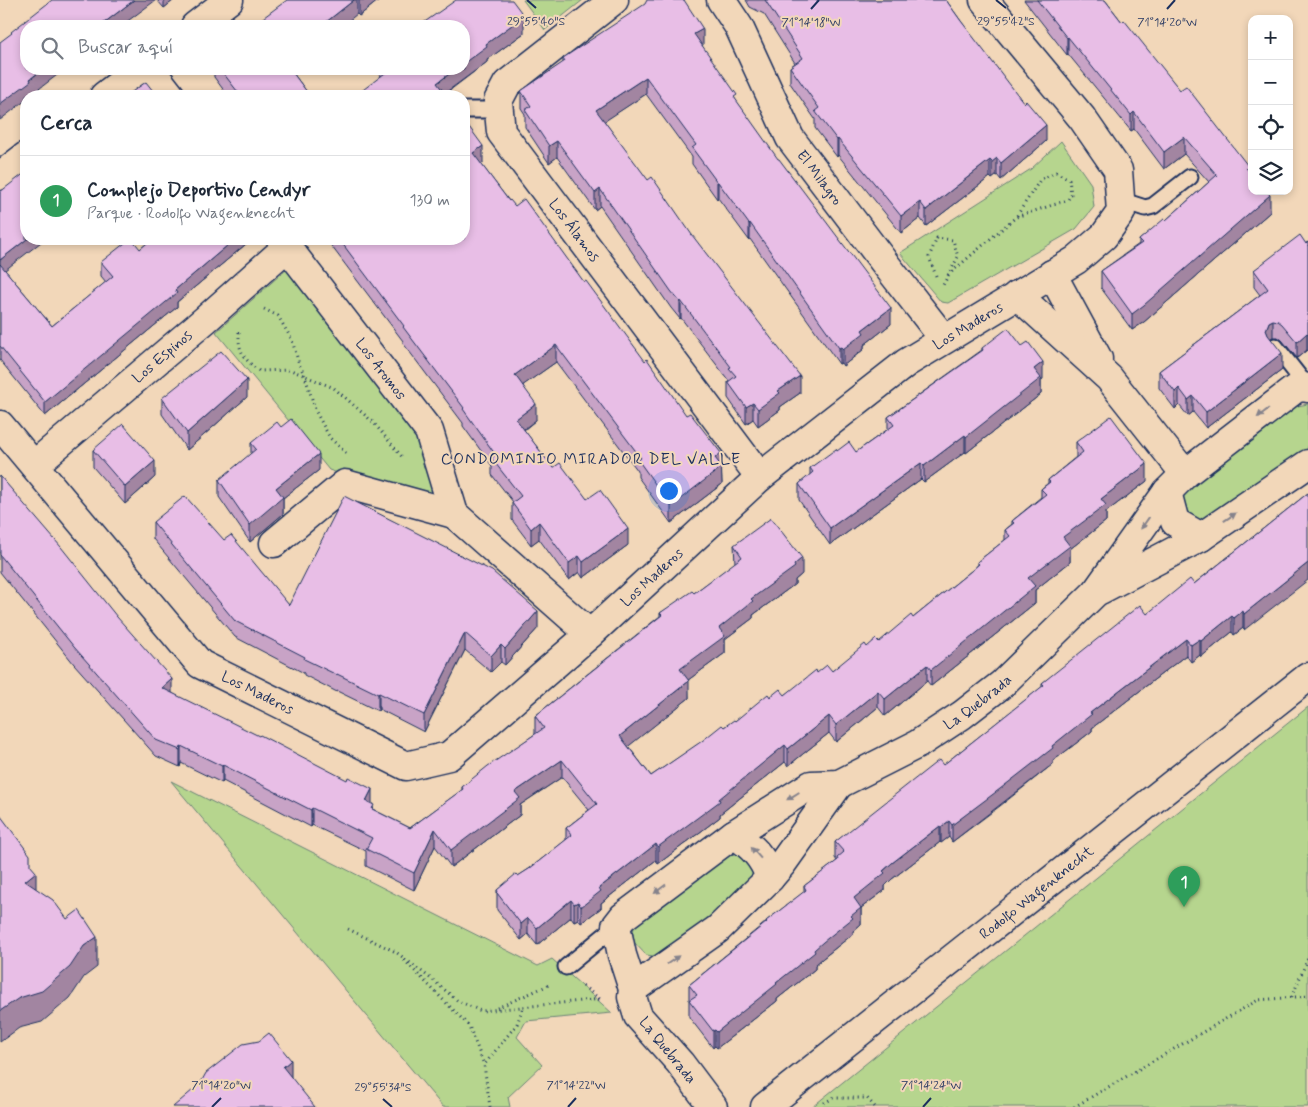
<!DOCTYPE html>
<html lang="es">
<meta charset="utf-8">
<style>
body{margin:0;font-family:Mynerve,sans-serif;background:#f2f2f3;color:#1f2937}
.controls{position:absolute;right:15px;top:15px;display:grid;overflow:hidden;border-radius:10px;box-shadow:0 2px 8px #0003}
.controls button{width:45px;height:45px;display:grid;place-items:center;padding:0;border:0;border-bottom:1px solid #e0e1e3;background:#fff;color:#1f2937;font:25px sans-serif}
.you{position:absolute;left:668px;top:490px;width:18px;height:18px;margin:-12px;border:4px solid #fff;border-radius:50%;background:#1a73e8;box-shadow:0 0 0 8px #1a73e833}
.badge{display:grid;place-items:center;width:32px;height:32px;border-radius:50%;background:#1b2f5e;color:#fff;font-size:16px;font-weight:700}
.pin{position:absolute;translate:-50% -41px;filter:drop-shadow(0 1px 2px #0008)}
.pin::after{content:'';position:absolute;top:26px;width:18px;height:15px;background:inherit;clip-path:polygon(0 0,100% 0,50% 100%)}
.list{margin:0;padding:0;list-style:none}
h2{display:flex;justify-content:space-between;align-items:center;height:65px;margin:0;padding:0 20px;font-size:21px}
h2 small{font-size:16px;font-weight:400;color:#747a83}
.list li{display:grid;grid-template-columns:32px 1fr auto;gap:15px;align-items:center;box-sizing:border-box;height:90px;padding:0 20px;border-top:1px solid #e0e1e3}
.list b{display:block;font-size:19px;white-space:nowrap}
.list p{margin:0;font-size:16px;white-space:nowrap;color:#747a83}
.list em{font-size:16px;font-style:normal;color:#747a83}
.icon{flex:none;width:28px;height:28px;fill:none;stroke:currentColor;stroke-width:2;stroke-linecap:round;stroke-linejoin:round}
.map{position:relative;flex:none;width:1308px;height:1107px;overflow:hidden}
.search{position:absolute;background:#fff;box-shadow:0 2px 8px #0003;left:20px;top:20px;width:450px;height:55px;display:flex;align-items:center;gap:12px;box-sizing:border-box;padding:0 18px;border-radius:20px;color:#747a83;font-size:19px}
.panel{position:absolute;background:#fff;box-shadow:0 2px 8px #0003;left:20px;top:90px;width:450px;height:155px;border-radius:20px}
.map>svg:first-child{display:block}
.green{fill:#b6d58e;stroke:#688276}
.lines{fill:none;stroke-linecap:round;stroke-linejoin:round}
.lane-casing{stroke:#1b2f5e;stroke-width:19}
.street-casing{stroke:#1b2f5e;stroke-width:31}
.path{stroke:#1b2f5e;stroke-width:3;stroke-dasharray:1 4;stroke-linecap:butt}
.lane{stroke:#f2d7b9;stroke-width:15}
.street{stroke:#f2d7b9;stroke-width:28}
.wall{fill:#c8a3c6;stroke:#1b2f5e}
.shaded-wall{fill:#a285a1;stroke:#1b2f5e}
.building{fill:#e8bee6;stroke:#1b2f5e}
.oneway{fill:#86838c}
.ticks{fill:none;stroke:#1b2f5e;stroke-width:2}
.labels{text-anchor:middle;stroke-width:4;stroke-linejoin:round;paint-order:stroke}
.street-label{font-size:15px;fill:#1b2f5e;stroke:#f2d7b9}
.neighbourhood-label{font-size:16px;letter-spacing:1px;fill:#1b2f5e;stroke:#f2d7b9}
.ticks-label{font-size:12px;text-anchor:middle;fill:#1b2f5e;stroke:#f2d7b9;stroke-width:4;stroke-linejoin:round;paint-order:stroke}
</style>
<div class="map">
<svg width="1308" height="1107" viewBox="0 0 1308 1107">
<rect width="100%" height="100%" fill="#f2d7b9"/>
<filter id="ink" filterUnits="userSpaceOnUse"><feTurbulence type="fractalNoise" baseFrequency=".02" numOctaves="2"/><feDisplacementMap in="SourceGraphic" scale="10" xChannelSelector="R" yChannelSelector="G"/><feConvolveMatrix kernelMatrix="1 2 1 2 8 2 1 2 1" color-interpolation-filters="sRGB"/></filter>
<g filter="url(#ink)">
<path class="green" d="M523,0H583L545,30Z
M1061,141L1091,184L1094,207L1076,229L948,303L941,302L900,253L1031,169Z
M290,266L420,438L434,501L343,475L329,470L216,332Z
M1308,404V459L1214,528L1179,516L1181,493L1287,408Z
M1308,707V1107H812Z
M171,781L538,966L552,959L612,1013L526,1021L517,1037L542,1065L508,1097L510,1107H443Z
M735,854L751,864L755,882L662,957L646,955L632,940L634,927L716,858Z"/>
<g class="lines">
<g class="lane-casing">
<path id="lane" d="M464,110H499
M1120,200L1145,208L1153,206L1190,177
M1275,346L1301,379L1303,387
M566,967L616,926"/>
</g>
<g class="street-casing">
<g id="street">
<path id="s1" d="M614,0L507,84L498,101L501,132L760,477"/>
<path id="s2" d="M721,0L739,27L790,138L887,266L944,339"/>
<path d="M195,26L229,0"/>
<path d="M150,69L171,96"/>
<path d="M104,96L139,69"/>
<path d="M0,176L26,156"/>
<path id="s3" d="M281,239L429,431L454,514L590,634"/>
<path d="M1052,274L1098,359"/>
<path d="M1017,295L1109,378L1185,474"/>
<path id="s4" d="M0,425L200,664L406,766L449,756L590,634L760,477L906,363L1076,260L1104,236L1121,212L1118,170L1082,118L984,0"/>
<path id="s5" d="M34,465L205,320L287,247"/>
<path d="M1167,492L1175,522L1201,537"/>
<path d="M274,543L345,484L454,514"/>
<path d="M1100,590L1201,537L1308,464"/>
<path d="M734,834C752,847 763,856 770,878"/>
<path d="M633,989L718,929L770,878L782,864L839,784"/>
<path id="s6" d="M713,1107L680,1063L638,1016L632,997L633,989L622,955L616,926L623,917L734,834L811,785L839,784L918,744L962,715L1002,684L1096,592L1167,492L1185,474L1295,389L1303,387L1308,388"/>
<path id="s7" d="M765,1107L1308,677"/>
</g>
</g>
<path class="path" d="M948,275L1016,217L1068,200L1071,194L1069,179L1056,172L1040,180L1016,217
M936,276L929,257L937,238L953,240L958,257L942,287
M264,309L278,316L292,340L299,364L305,376L316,412L330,438L346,453
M239,332C238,352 244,359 259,371L291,370L334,388L373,422L403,458
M348,929L396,952L434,981L458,1001L481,1011L602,999
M404,960L469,1026L484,1065
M583,986L600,999
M1292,997L1308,958
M497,1008L551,984
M824,1103L833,1098H867L875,1107
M490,1107L484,1065L517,1024L523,1007
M1074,1107L1258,1000L1308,996"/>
<use href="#lane" class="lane"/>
<use href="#street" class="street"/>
</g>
<path class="wall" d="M157,0H174L164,8Z
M287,0H379L359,16L357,14Z
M746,0H946L1046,141L1001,180L997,175L992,179L990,177L926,226L920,218L901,233L838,155L837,157L815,128V119L790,83V67L795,63L764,14L750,7Z
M1024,0H1105L1122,22L1248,171L1270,212L1144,322L1132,330L1101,288V271L1139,244V240L1166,220L1209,182L1184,154L1164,169L1134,129L1131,131L1068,54L1067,55Z
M524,33L487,60V62L445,94L381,76L378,72V69H464Z
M703,45L702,46L737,102L891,324L864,345V349L843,366L841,363L839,364L750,239L749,240L718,198L717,199L692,164V157L646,94L604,121L800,393L780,407V410L758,426L753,419L746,424L728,398V382L729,381L681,318L680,319L671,308L600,206L595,210L557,157L549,163L525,127V114L521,108V91L563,63V58Z
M214,69H290L310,96H228L214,77Z
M464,120L483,163L481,164L509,201L515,206L584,282L721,466L722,484L671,523L638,477V471L556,362L523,385L536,420L524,430L553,468L587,499L628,545L583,578L579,572L569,580L539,539L531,545L512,520V503L513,502L492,475V466L463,426V423L403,343V341L326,239H464Z
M0,192L5,270L52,326L106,282L101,276V262L140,249L152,239H252L177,302V307L45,416L0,360Z
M1308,242V351L1307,350L1297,358L1282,340L1278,337H1273L1270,338L1282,370L1206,428L1193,412L1188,416L1179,405L1175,409L1159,388V371L1260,295L1254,287V270Z
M982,348L1043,379L1041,380V394L966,453L965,452L924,482L921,479L830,545L799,500V484L810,475V468L837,451L856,452L888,429V417L982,350Z
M247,397L187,450L162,414V398Z
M1076,442L1147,481L1106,512V521L1070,549V562L1035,590V603L931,686L927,681L885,716L878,707L836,742L829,733L788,766L785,762L720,814V817L658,864L656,860L601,903V908L581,923L578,919L574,921L571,917L537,945L528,934L521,940L497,910V890L529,869L566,840V828L589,810L562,777L520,805V815L451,867L435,846L414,890L366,866V851L312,825L311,827L223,781L222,783L181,763L180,767L156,756L74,664L0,572V476L172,693L372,804L374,810L410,828L462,790V787L535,734V716L660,616V613L694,593L735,563L734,545L802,574L795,580V584L753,615V618L725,639V653L688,680L689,698L628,746L651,776L724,727L735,721L770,697L785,695L817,673L832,671L867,647L879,642L913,618L971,571L977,566V562L1005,540V530L1012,524V521L1041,497V489L1048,483V480L1076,457Z
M251,443L319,470L283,498V514L250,542L219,497V480L251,454Z
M93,450L155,477L125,504L93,467Z
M1308,493L1244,630L1243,628L1234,635L1232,632L1201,657L1200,655L1191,662L1186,655L1092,728V731L1053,761V764L1000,806L952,842L949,837L941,843L940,842L892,879L885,886V890L861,908V924L853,931V934L823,958L815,965V969L777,999V1001L717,1048L715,1046L713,1048L689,1017V985L766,922V921L804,892V886L837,861L835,858V842L943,765L1042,687V683L1147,614L1194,584Z
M153,522L224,540L289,605L538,628L505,665L501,662L491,672L465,650L424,732L379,709L378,711L337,691V692L304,675V673L235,637L153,539Z"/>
<path class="shaded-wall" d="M134,0H156L121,26H100Z
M164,0H174L164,8Z
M354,0H357V14L342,26H321Z
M359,0H379L359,16Z
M524,16V33L487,60V62L441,96L437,83L456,69H464V63L486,44Z
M703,29V45L694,51V34Z
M1068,37V54L1067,55V38Z
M43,69H65L31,95V96H26V100L0,120V104Z
M646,77V94L596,127V110Z
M1134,112V129L1131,131V115Z
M1046,125V141L1001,180V163Z
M1184,137V154L1164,169V152Z
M838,139V155L837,157V140Z
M557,141V157L549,163V146Z
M483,146V163L473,170V153Z
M997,158V175L992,179V162Z
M990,160V177L926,226V210Z
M717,182H718V198L717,199Z
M600,189V206L595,210V193Z
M1270,195V212L1144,322L1132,330V314Z
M920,202V218L901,233V216Z
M750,223V239L749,240V224Z
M27,239H45L0,274V260Z
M235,239H252L177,302V307L45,416V402L175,290Z
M681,301V318L680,319V302Z
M891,308V324L864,345V349L843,366V349L862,330Z
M1273,320V337L1269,339L1266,330L1269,322Z
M1307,333V350L1297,358V342Z
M556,345V362L515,391V375Z
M841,347V363L839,364V348Z
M1282,353V370L1206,428V412Z
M1043,362V379L1041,380V394L966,453V437L1034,369Z
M800,376V393L780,407V410L758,426V409L778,391Z
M247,380V397L187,450V433Z
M1179,388V405L1175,409V392Z
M1193,396V412L1188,416V400Z
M753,403V419L746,424V407Z
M536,404V420L516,435V419Z
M965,435V452L924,482V466Z
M721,453L722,484L671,523V506L715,458Z
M319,454V470L283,498V514L250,542V525L276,488Z
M155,461V477L125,504V487Z
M921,463V479L830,545V528Z
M1147,464V481L1106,512V521L1070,549V562L1035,590V603L931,686V670L1028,578L1063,537L1101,499Z
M539,522V539L531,545V529Z
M628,529V545L583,578V562Z
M579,556V572L569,580V563Z
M802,558V574L795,580V584L753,615V618L725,639V653L680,686V669L719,628L751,599Z
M1308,563V580L1244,630V614Z
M538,611V628L505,665V649Z
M1243,611V628L1234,635V618Z
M1232,616V632L1201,657V641Z
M465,633V650L424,732V715Z
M1186,639V655L1092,728V731L1053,761V764L952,842V825L1052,746L1090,713Z
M1200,639V655L1191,662V645Z
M501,645V662L491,672V656Z
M927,665V681L885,716V699Z
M172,679V696L162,688Z
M689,681V698L620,753V736Z
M878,691V707L836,742V725Z
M379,693V709L378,711V694Z
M829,716V733L788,766V749Z
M785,745V762L720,814V817L658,864V847Z
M181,746V763L180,767V750Z
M562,760V777L520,805V815L451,867V850L515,792Z
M223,765V781L222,783V766Z
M372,789V806L366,801Z
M312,808V825L311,827V810Z
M949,821V837L941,843V827Z
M940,826V842L892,879L885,886V890L861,908V924L853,931V934L823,958L815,965V969L777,999V1001L717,1048V1032L776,983L814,950L854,898L892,863Z
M435,829V846L414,890V873Z
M656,844V860L601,903V908L581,923V907L599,888Z
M36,872V903L25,881Z
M571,900V917L537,945V928Z
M578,902V919L574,921V904Z
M528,918V934L521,940V924Z
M97,937V967L84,977L70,998L42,1022L19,1028L0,1042V1011L84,946Z
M715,1030V1046L713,1048V1031Z
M291,1060V1091L283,1067Z"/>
<path class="building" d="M52,0H134L100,26H26V69H43L30,79L31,81L0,104V42L12,33L11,32Z
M287,0H354L321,26H252Z
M456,0H512L524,16L486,44L487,46L464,63V26H419Z
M647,0H684L703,29L694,34L737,95L734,97L778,159H779L891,308L862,330L864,333L843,349L841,347L839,348L750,223L749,224L718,182H717L692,148L696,145L646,77L596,110L648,180L652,177L692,235L800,376L778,391L780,393L758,409L753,403L746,407L728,382L736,376L729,368L731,367L681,301L680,302L671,291L600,189L595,193L557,141L549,146L525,110L531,106L521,91L565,61L563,58L645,4Z
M765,0H946L961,21L1024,103L1026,101L1046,125L1001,163L997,158L992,162L990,160L926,210L920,202L901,216L838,139L837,140L815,111L819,108L790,67L803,58Z
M1037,0H1105L1122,22L1124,20L1180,90L1186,86L1248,166L1246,168L1252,174V191H1266L1270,195L1144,305L1132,314L1101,271L1142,243L1139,240L1164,219L1166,220L1217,175L1184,137L1164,152L1134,112L1131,115L1068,37L1067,38Z
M220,69H290L310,96H241Z
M388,69H456L437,83L447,96H355L389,70Z
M146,82L157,96H126Z
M464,120L483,146L473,153L509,201L510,200L515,206L524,199L584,282L586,281L645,361L647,359L686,415L690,413L721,453L715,458L722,467L671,506L638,460L641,458L556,345L515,375L536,404L516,419L553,468L560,463L587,499L600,490L628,529L583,562L579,556L569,563L539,522L531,529L512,503L521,496L492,459L495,454L463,409L464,408L403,327L404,326L339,239H464Z
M26,172V239H27L0,260V192Z
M1300,235L1306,244L1308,242V334L1307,333L1297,342L1282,324L1278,321L1273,320L1269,322L1266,330L1268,335L1282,353L1206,412L1193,396L1188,400L1179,388L1175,392L1159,371L1268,289L1254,270Z
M130,239H132L140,249L152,239H235L175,290L177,293L45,402L0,346V264L52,326L113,276L101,262Z
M1008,328L1022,346L1028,342L1043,362L1034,369L1041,378L966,437L965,435L924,466L921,463L830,528L799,484L813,472L810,468L836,449L837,451L849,442L856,452L894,425L888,417L983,350L982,348Z
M221,351L247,380L187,433L162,398Z
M1111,416L1147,464L1101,499L1106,505L1063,537L1070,546L1028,578L1035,586L931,670L927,665L885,699L878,691L836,725L829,716L788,749L785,745L719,799L720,801L658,847L656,844L599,888L601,891L581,907L578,902L574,904L571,900L537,928L528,918L521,924L497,893L498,892L497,890L516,874L518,876L529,869L572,835L566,828L597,804L562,760L515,792L520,798L451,850L435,829L414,873L366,849L372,838L312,808L311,810L223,765L222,766L181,746L180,750L156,740L74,647L0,555V476L61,547L117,617L172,679L162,688L259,736L260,735L347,780L348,777L372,789L366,801L374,805L372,809L410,828L463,789L462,787L488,766L544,728L535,716L662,615L660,613L692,591L694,593L742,557L734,545L771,518L802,558L794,565L795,567L751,599L753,601L719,628L725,636L680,669L689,681L620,736L651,776L702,741L722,725L724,727L734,720L735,721L768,694L770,697L780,689L785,695L816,670L817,673L827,665L832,671L865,644L867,647L876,639L879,642L911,615L913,618L971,571L979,564L977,562L1010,536L1005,530L1014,523L1012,521L1046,494L1041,489L1050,482L1048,480L1083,452L1076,442Z
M291,419L319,454L276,488L283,497L250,525L219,480L256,449L251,443L277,422L281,427Z
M123,424L155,461L125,487L93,450Z
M1308,493V563L1244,614L1243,611L1234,618L1232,616L1201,641L1200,639L1191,645L1186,639L1090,713L1092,714L1052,746L1053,748L1000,789L952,825L949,821L941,827L940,826L892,863L883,871L885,873L854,898L861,908L851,916L853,918L823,942L814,950L815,952L776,983L777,984L717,1032L715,1030L713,1031L689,1000L697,995L689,985L767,922L766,921L806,890L804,886L838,860L837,858L844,852L835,842L939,760L943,765L1044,685L1042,683L1140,605L1147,614L1190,579L1194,584Z
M185,496L224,540L231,535L289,605L344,496L492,571L538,611L505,649L501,645L491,656L465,633L424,715L379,693L378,694L337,674V675L304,659L305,657L235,621L153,522Z
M0,815L30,855V865L36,872L25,881L53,900L67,919L79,910L97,937L84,946L70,967L42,991L19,998L0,1011Z
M269,1033L291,1060L283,1067L315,1107H173L200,1084L206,1073L243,1044L259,1041Z"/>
<defs><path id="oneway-solid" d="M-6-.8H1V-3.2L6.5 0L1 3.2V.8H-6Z" transform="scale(1.25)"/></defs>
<g class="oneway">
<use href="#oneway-solid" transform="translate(1263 413) rotate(142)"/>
<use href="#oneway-solid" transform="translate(1230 517) rotate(-34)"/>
<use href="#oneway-solid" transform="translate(1145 523) rotate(125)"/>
<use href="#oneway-solid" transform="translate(793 796) rotate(148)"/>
<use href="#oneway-solid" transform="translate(756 853) rotate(-131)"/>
<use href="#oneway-solid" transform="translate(660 889) rotate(143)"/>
<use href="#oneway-solid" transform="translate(673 960) rotate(-35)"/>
</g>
</g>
<path class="ticks" d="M527,0L536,8M996,0L1006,8M811,9L819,0M1167,9L1175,0M383,1099L392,1107M212,1107L221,1098M568,1107L576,1098M923,1107L931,1098"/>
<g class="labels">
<g class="street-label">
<text dy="5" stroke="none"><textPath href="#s2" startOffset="204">El Milagro</textPath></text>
<text dy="5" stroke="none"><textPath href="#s1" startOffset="309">Los Álamos</textPath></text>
<text dy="5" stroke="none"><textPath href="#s4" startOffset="1261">Los Maderos</textPath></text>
<text dy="5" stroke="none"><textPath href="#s5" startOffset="168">Los Espinos</textPath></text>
<text dy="5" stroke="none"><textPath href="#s3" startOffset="164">Los Aromos</textPath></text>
<text dy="5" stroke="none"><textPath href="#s4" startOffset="856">Los Maderos</textPath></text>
<text dy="5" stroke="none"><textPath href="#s4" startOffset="376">Los Maderos</textPath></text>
<text dy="5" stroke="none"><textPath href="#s6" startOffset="642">La Quebrada</textPath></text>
<text dy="5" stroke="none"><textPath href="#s7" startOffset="346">Rodolfo Wagenknecht</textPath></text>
<text transform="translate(668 1050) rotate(51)" y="5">La Quebrada</text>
</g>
<g class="neighbourhood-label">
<text x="591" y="464">CONDOMINIO MIRADOR DEL VALLE</text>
</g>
</g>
<g class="ticks-label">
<text x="1006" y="25">29°55'42"S</text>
<text x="536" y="25">29°55'40"S</text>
<text x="811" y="26">71°14'18"W</text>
<text x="1167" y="26">71°14'20"W</text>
<text x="221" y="1089">71°14'20"W</text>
<text x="576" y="1089">71°14'22"W</text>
<text x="931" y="1089">71°14'24"W</text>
<text x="383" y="1091">29°55'34"S</text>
</g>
</svg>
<div class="controls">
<button>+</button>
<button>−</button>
<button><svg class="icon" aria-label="locate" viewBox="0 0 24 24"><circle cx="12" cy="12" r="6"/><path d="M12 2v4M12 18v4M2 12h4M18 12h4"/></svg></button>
<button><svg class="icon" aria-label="layers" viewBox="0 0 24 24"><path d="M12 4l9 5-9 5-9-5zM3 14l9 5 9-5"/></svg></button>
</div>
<div class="you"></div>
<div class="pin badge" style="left:1184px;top:907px;background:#2e9e5b">1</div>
<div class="search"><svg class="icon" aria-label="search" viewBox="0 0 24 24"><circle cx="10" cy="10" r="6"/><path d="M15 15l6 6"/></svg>Buscar aquí</div>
<section class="panel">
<h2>Cerca<small></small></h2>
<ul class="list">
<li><span class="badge" style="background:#2e9e5b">1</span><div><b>Complejo Deportivo Cendyr</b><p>Parque · Rodolfo Wagenknecht</p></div><em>130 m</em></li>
</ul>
</section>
</div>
